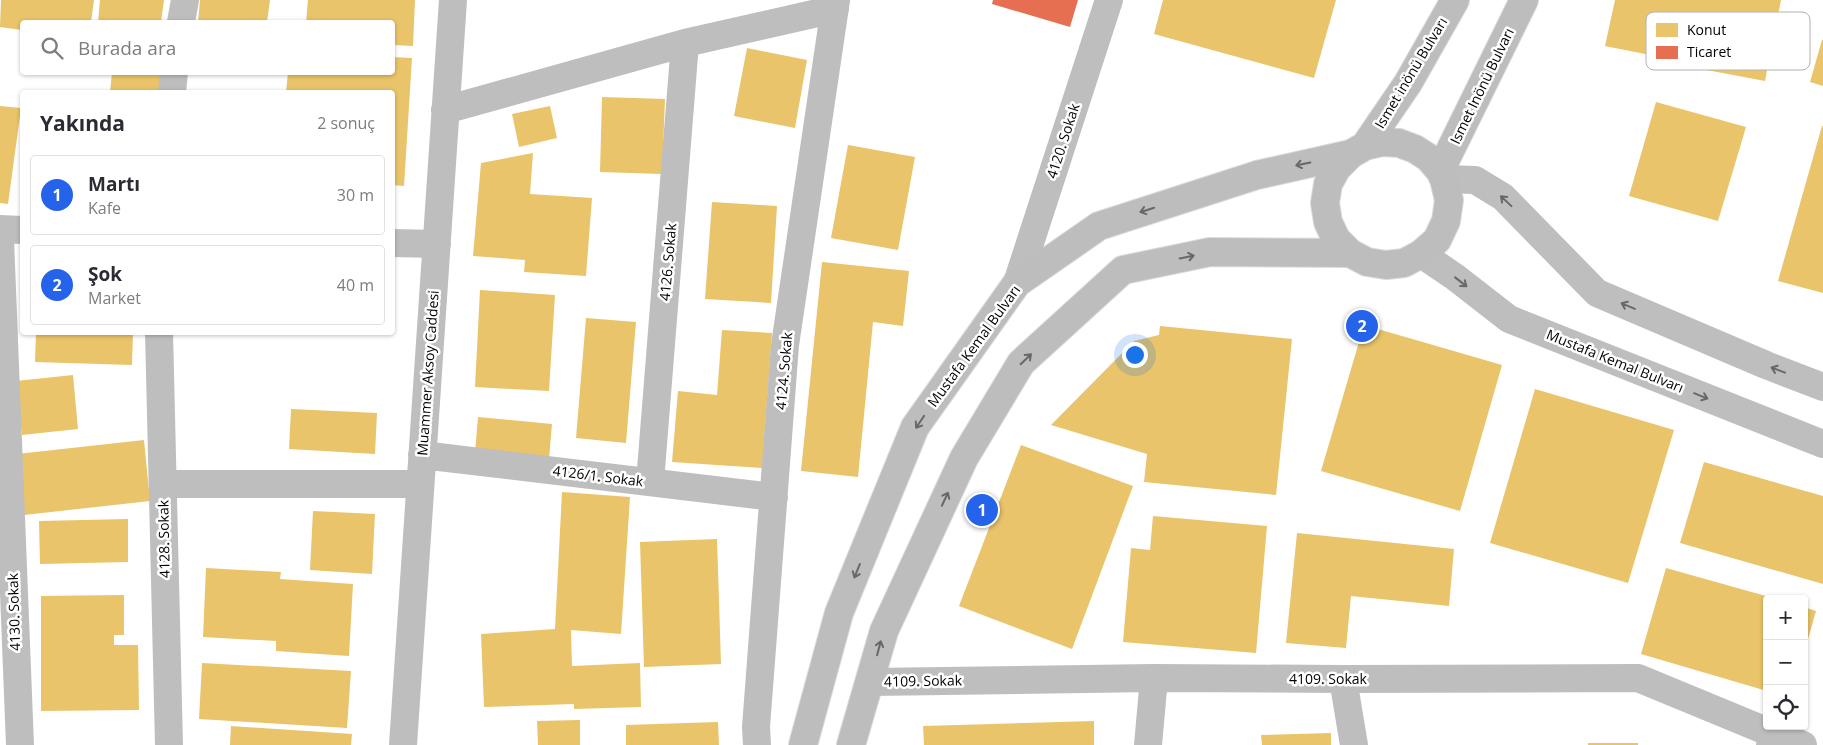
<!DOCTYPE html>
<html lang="tr">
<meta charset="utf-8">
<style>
body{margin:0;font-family:"Open Sans",sans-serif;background:#f2f2f3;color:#2b2b33}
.controls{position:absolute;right:15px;bottom:15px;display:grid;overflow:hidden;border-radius:5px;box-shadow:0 1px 4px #0004}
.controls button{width:45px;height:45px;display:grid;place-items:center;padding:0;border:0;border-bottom:1px solid #e1e1e2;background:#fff;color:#2b2b33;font:25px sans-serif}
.you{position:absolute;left:1134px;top:354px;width:18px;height:18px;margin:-12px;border:4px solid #fff;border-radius:50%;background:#1a73e8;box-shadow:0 0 0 8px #1a73e833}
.badge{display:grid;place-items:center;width:32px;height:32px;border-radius:50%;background:#2563eb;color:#fff;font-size:16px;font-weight:700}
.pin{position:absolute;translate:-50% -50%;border:2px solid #fff;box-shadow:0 1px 5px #0006}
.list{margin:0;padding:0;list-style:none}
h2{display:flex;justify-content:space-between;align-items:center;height:65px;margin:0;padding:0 20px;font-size:21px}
h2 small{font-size:16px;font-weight:400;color:#7c7c81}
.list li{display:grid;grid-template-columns:32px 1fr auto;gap:15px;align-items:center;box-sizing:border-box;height:80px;margin:0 10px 10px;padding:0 10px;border:1px solid #e1e1e2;border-radius:5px}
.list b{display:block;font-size:19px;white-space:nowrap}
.list p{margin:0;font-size:16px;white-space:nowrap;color:#7c7c81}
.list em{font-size:16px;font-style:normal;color:#7c7c81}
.icon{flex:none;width:28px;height:28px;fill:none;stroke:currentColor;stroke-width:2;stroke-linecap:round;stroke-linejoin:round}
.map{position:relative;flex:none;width:1823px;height:745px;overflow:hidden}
.search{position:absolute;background:#fff;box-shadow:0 1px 4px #0004;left:20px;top:20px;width:375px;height:55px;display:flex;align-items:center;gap:12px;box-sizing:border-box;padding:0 18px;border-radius:5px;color:#7c7c81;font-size:19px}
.panel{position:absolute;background:#fff;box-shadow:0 1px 4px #0004;left:20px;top:90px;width:375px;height:245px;border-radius:5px}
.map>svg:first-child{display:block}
.homes{fill:#e9c46a}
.shops{fill:#e76f51}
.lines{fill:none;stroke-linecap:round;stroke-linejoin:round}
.major-casing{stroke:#dbdbdb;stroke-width:30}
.minor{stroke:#bebebe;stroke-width:28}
.major{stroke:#bdbdbd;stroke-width:28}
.oneway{stroke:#686868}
.labels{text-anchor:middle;stroke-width:5;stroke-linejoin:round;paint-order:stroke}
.street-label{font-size:14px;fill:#000;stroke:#fff}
.key{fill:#fff;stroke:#b2b2b2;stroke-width:1}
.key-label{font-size:14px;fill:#000}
</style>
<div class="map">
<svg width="1823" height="745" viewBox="0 0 1823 745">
<rect width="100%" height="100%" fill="#fff"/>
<path class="homes" d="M1,0H94L91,22H22V30L0,27Z
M100,0H164L161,22H98Z
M200,0H270L267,22H198Z
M308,0H415L413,46L392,45V22H306Z
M1163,0H1336L1314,78L1154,34Z
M1615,0H1781L1765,81L1696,68L1699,49L1679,45L1675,60L1605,46Z
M1822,40H1823V86L1810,82Z
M747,48L807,60L795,128L734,116Z
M392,57L412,58L404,186L392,185V92H286L288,72H392Z
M112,72H163L160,92H110Z
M602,97L665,99L662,174L600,172Z
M1656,102L1746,127L1718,221L1629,196Z
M0,106L21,108L8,204L0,203Z
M550,106L557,138L519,147L512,114Z
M1822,126H1823V293L1778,281Z
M848,145L915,157L898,250L831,238Z
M533,153L530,194L592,198L586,276L524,272L525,260L473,256L481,163Z
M712,202L777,206L771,303L705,299Z
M822,262L909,271L903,326L873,322L858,477L801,471Z
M480,290L555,295L549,391L475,387Z
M586,318L636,322L626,443L576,438Z
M1364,325L1502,365L1460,511L1321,471Z
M1160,326L1292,339L1276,495L1144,482L1147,454L1051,425L1134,341L1159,335Z
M722,330L772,333L762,468L672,462L678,391L717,395Z
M36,332H133L132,365L35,362Z
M73,375L78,429L22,435L16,381Z
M1535,389L1674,430L1628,583L1490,543Z
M291,409L377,413L375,454L289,449Z
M478,417L552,424L549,459L475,452Z
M144,440L150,501L24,515L17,454Z
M1021,445L1133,486L1072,649L959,606Z
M1704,462L1823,496V584L1680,543Z
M562,492L630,497L621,634L571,630L572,666L640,663L641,707L574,709V704L484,707L481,634L555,629Z
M313,511L375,514L372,574L310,570Z
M1153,516L1267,526L1256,653L1123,642L1131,548L1150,550Z
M128,519V562L40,564L39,521Z
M1297,533L1454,549L1449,606L1351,596L1346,648L1286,643Z
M717,539L721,664L644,667L640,542Z
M206,568L281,572L280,579L353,584L349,656L276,651V641L203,637Z
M1666,568L1773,598L1767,599V691L1641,654Z
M124,595V635H114V645H138L139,710L41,711V596Z
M1804,607L1816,611L1805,650H1804Z
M202,663L351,671L347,728L199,719Z
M580,720V745H538L537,721Z
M1094,721V745H924L923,726Z
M718,722L719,745H626V725Z
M231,726L352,734L351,745H230Z
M1331,733V745H1262L1261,735Z
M1588,743H1638V745H1588Z"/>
<path class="shops" d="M993,0H1078L1070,27L992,4Z"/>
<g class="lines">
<g class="major-casing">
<path id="major" d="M1365,146L1408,83L1455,0
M1440,171L1524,0
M803,745L839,613L915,427L1017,283L1099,226L1257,175L1351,154L1365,146L1382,142L1399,143L1415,149L1429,158L1440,171L1444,179L1449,200L1446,221L1437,240L1421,254L1404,263L1386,265L1367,262L1350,253L1336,239L1328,222L1325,203L1328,184L1337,168L1351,154
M851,745L884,631L964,458L1021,363L1123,270L1210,252L1350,253"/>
</g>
<path class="minor" d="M181,22L185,0
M172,92L174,72
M445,110L685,43L835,9
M1444,179L1475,180L1503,197L1597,293L1766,365L1823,387
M0,229L22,230
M0,239L20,745
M392,243L437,244
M1421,254L1455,277L1509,319L1823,444
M1017,283L1109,0
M159,332L169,745
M422,455L774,497
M650,482L685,43
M163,484H420
M1343,679L1354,745
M870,682L1154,678L1343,679L1638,678L1776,735
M403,745L453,0
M757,745L756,727L785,345L836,0
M1148,745L1154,678
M1770,745L1776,735L1803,745"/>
<use href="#major" class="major"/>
</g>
<defs><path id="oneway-shaft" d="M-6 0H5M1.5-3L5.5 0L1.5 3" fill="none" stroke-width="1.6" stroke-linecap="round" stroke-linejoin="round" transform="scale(1.25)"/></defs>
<g class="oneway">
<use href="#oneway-shaft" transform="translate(1303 164) rotate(168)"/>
<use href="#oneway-shaft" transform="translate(1506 201) rotate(-137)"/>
<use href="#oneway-shaft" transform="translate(1147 210) rotate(162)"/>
<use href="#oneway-shaft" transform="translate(1187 257) rotate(-12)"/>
<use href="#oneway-shaft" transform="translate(1461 282) rotate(38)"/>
<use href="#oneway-shaft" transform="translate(1628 306) rotate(-157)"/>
<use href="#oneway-shaft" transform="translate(1026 359) rotate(-44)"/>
<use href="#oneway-shaft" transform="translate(1778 370) rotate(-159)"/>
<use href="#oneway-shaft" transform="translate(1701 396) rotate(22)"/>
<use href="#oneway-shaft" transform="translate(920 422) rotate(124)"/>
<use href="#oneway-shaft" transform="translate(945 499) rotate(-65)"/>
<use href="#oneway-shaft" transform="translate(857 571) rotate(112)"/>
<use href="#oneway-shaft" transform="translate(879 648) rotate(-75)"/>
</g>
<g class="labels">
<g class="street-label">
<text transform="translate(1411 73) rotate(-59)" y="5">Ismet inönü Bulvarı</text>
<text transform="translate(1482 86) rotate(-64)" y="5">Ismet Inönü Bulvarı</text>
<text transform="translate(1063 141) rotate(-72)" y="5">4120. Sokak</text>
<text transform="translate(668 262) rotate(-85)" y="5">4126. Sokak</text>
<text transform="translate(974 346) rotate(-54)" y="5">Mustafa Kemal Bulvarı</text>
<text transform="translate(1615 361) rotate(22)" y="5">Mustafa Kemal Bulvarı</text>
<text transform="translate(784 371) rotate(-85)" y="5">4124. Sokak</text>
<text transform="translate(428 373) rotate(-86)" y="5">Muammer Aksoy Caddesi</text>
<text transform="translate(598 476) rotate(7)" y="5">4126/1. Sokak</text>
<text transform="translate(164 539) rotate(-91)" y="5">4128. Sokak</text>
<text transform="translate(14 612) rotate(-92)" y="5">4130. Sokak</text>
<text x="1328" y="684">4109. Sokak</text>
<text transform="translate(923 681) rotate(-1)" y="5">4109. Sokak</text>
</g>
</g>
<rect x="1646" y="12" width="164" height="58" rx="8" class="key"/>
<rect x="1656" y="23" width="22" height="14" fill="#e9c46a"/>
<rect x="1656" y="46" width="22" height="13" fill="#e76f51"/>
<g class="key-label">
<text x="1687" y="35">Konut</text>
<text x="1687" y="57">Ticaret</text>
</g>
</svg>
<div class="controls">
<button>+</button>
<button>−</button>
<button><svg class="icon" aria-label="locate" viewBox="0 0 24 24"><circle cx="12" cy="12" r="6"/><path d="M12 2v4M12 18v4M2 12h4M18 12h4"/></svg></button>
</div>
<div class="you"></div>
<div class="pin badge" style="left:982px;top:510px">1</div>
<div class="pin badge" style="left:1362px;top:326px">2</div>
<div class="search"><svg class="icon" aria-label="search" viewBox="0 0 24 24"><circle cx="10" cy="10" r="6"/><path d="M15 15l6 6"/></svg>Burada ara</div>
<section class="panel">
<h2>Yakında<small>2 sonuç</small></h2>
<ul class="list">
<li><span class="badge">1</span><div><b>Martı</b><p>Kafe</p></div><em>30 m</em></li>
<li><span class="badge">2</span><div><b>Şok</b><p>Market</p></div><em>40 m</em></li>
</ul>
</section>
</div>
